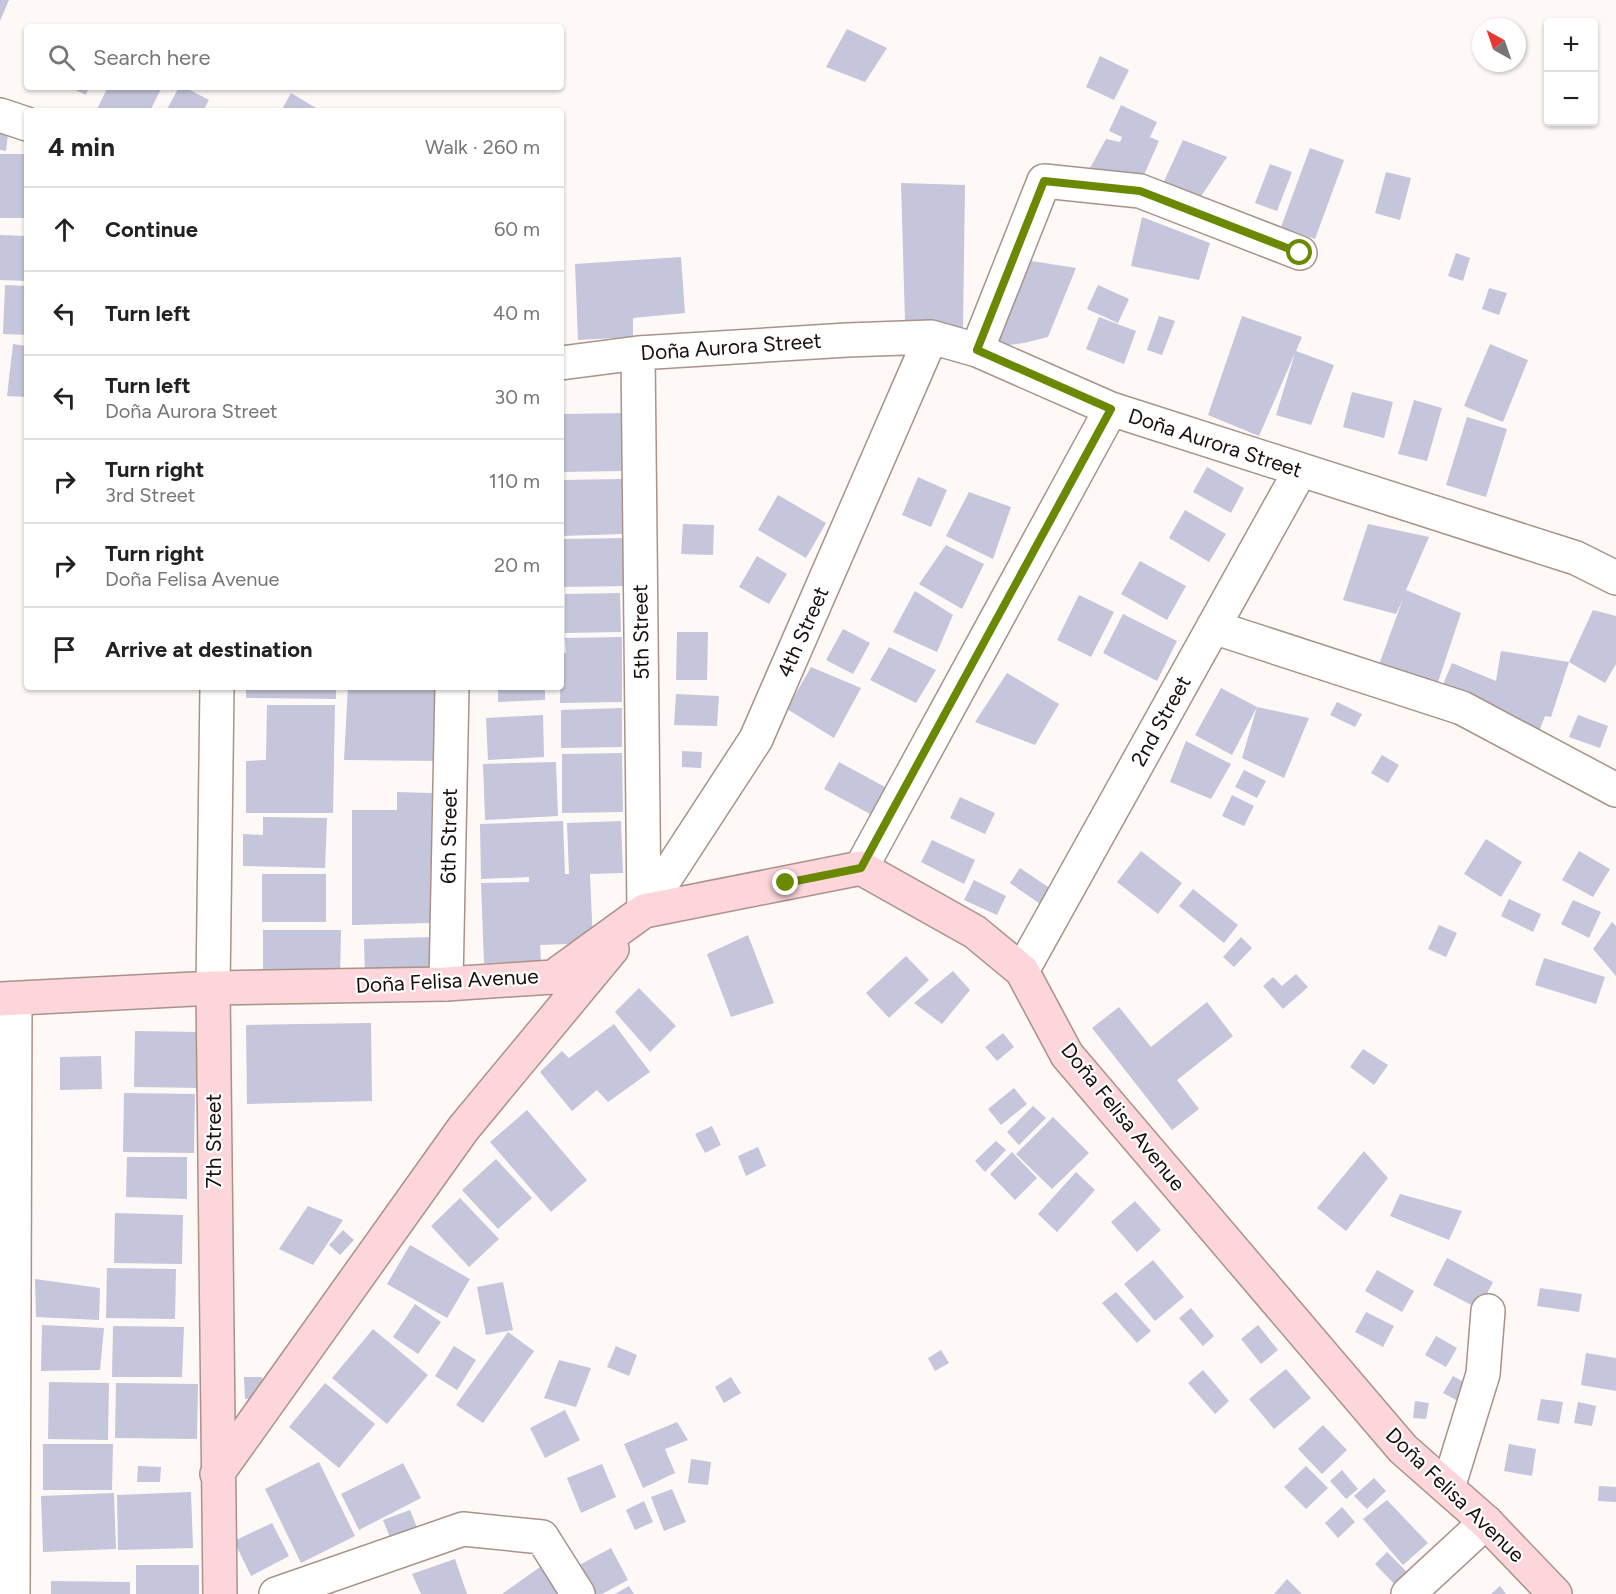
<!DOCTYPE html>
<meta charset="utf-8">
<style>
body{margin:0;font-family:Figtree,sans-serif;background:#f2f2f2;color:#222}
.controls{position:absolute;right:18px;top:18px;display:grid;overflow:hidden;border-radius:6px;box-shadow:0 2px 4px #0004}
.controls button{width:54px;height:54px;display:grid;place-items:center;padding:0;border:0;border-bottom:2px solid #e0e0e0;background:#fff;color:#222;font:30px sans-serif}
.compass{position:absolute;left:1472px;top:18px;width:54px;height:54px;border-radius:50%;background:#fff;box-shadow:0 2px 4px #0004;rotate:320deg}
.stop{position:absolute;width:18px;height:18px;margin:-14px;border:4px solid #6a8800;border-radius:50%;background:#fff}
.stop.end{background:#6a8800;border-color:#fff;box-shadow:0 2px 6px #0008}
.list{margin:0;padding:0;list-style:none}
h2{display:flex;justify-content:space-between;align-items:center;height:78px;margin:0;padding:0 24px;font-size:26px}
h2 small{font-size:20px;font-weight:400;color:#767676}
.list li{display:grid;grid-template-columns:39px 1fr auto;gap:18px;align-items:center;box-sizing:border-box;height:84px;padding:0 24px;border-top:2px solid #e0e0e0}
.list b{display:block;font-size:22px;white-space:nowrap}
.list p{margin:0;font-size:20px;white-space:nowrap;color:#767676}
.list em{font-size:20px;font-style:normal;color:#767676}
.icon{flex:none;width:33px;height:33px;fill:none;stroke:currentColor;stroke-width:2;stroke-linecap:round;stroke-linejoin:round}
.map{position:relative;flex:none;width:1616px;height:1594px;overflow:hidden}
.search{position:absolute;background:#fff;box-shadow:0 2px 4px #0004;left:24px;top:24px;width:540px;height:66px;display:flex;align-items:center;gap:15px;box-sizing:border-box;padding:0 21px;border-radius:6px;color:#767676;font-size:22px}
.panel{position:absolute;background:#fff;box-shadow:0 2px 4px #0004;left:24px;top:108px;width:540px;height:582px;border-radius:6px}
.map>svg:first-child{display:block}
.building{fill:#c5c5db}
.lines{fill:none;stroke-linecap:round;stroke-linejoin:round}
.street-casing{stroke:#a99288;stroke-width:36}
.secondary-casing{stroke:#a99288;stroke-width:36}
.street{stroke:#fff;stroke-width:33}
.secondary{stroke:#fdd6dc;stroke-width:33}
.route{stroke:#6a8800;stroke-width:8}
.labels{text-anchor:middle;stroke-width:4.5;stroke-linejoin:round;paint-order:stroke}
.street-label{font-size:21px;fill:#170f0c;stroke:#fff}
</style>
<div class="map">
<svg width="1616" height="1594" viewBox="0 0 1616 1594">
<rect width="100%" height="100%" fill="#fef9f7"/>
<path class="building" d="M0,0H9L0,21Z
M847,29L887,48L865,82L826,67Z
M1100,56L1129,70L1114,100L1086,87Z
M69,87H89L86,95Z
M108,87H162L150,111H96Z
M179,87H184L209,100L203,111H166Z
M291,93L321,111H281Z
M1121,105L1157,122L1150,137L1159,141L1140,184L1090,168L1106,139L1120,142L1122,137L1109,131Z
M0,124L9,125L6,151L0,150Z
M1183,140L1227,157L1194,207L1159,192Z
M1310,148L1344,160L1315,239L1281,227Z
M0,154H27V218H0Z
M1270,164L1292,172L1277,211L1255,203Z
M1386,172L1411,178L1400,220L1375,213Z
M901,183L965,185L963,329L905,321Z
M1142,217L1210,243L1199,280L1131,266Z
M0,235L27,236V281L0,280Z
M1456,253L1470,258L1463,281L1448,276Z
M681,257L685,313L633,318V337L578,340L575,264Z
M1025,260L1076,268L1048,337L1024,343L994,347Z
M5,285L27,286V335L3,334Z
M1098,285L1129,299L1118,323L1087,309Z
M1489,288L1507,293L1499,315L1482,309Z
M1159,316L1175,321L1162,355L1147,350Z
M1242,316L1302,337L1296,351L1334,365L1311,425L1276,415L1295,353L1259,436L1208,415Z
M1099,317L1136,331L1124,364L1086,349Z
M561,329H564V356H561Z
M13,344L27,346V397L7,396Z
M1490,344L1528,360L1503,422L1464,406Z
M1352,392L1393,402L1384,438L1343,427Z
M1414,400L1442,408L1427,461L1398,454Z
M624,413L625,471L562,472V414Z
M1467,417L1507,429L1486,497L1446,485Z
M1207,467L1244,488L1231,513L1193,492Z
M918,477L947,490L931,527L902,515Z
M623,479L624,534L561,536V480Z
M969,492L1011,507L993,559L946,536Z
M778,495L826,523L806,558L758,530Z
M1185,510L1226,534L1209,562L1169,538Z
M683,524L714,525L713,555L681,554Z
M1368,524L1429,537L1406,590L1461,613L1435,691L1377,670L1403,599L1396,614L1343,600Z
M627,538L628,586L561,587V539Z
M946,545L984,564L962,609L919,584Z
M757,556L787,574L769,604L739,587Z
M1140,561L1186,586L1167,620L1121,594Z
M915,591L953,615L937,652L893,632Z
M620,593L621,632L565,633V594Z
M1079,595L1114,612L1091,657L1057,640Z
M1593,610L1616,616V664L1605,683L1569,662Z
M1123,614L1177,641L1157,681L1103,653Z
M843,629L870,643L853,674L826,660Z
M677,632H708L707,680H676Z
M622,637V702L560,703L561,653H566L565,638Z
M889,647L936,670L916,703L870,680Z
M1501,651L1569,662L1551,717L1545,716L1538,734L1439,694L1452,663L1496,681Z
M811,667L861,688L834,738L787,709Z
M1007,673L1059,704L1035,745L975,722Z
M246,687H336V699L246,698Z
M348,687H439V761L344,760Z
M498,687H545V700L498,702Z
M1221,688L1257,707L1232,755L1195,735Z
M676,694L719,696L717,726L674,725Z
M1337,702L1362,714L1355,727L1330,715Z
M267,705H335L333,813H246V761L266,760Z
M1257,707L1309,718L1284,778L1242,758Z
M622,708V747L561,748V710Z
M543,715L544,757L488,760L486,718Z
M1578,715L1608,726L1600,748L1569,737Z
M1186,741L1231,764L1211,799L1170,782Z
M682,751L702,752L701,768L682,767Z
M622,753L623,812L562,813V754Z
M1382,755L1399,765L1388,783L1371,773Z
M556,762L558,816L485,820L483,764Z
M839,762L887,788L872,815L824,789Z
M1244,770L1266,781L1257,798L1235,787Z
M397,792L432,793L430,923L352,925V810H397Z
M1232,795L1254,806L1244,826L1222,816Z
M960,797L995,813L985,834L950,818Z
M263,817L327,818L325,868L243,866V834L263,835Z
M563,821L565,874H569L567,823L621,821L623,873L590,874L593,943L540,945L541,961L484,963L481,883L529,882V877L481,879L480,824Z
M1486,839L1522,862L1501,897L1464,874Z
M932,840L975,860L964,884L921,862Z
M1141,851L1182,883L1158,914L1117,882Z
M1579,851L1610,869L1593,897L1562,880Z
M1020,868L1057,893L1046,908L1010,883Z
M262,874H326V922H262Z
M974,880L1006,896L997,915L964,900Z
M1193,889L1238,925L1224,943L1179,906Z
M1509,899L1541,914L1533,932L1501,916Z
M1573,900L1601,912L1589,938L1561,924Z
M1612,922L1616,926V976L1593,949Z
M1439,925L1457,933L1446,957L1428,949Z
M263,930H341L340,980H263Z
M748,935L774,1003L731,1017L707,954Z
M432,937L433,977L365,979L364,939Z
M1241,937L1252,948L1234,967L1223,957Z
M906,956L929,980L889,1018L866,993Z
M1544,958L1605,977L1596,1004L1535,985Z
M953,971L970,990L942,1024L914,1003Z
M1296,974L1308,987L1283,1009L1263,986L1273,977L1282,986Z
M639,988L676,1026L650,1052L615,1012Z
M1207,1002L1233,1036L1177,1080L1199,1109L1172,1130L1092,1028L1119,1007L1151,1047Z
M371,1023L372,1101L247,1104L246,1025Z
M614,1024L650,1072L608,1102L597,1090L572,1111L540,1072L562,1051L569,1058Z
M135,1031L201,1032V1088L134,1087Z
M1003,1033L1014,1047L997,1061L985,1047Z
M1363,1049L1388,1065L1374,1085L1350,1067Z
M101,1056L102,1089L60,1090V1057Z
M1014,1088L1027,1104L1001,1125L988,1109Z
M124,1093L195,1094L194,1153L123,1152Z
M1033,1106L1046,1118L1019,1145L1007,1132Z
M527,1110L587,1180L551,1212L490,1142Z
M1053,1117L1089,1153L1052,1189L1016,1154Z
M712,1126L721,1145L705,1153L695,1134Z
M996,1141L1006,1150L985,1172L975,1161Z
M758,1147L766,1166L746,1176L738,1156Z
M1364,1151L1388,1178L1346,1231L1317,1208Z
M1012,1152L1037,1178L1015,1200L990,1174Z
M127,1157H187V1199L126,1197Z
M496,1159L532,1198L498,1229L462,1190Z
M1076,1172L1095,1190L1057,1232L1038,1214Z
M1400,1194L1462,1211L1449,1240L1390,1216Z
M460,1198L499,1239L469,1267L431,1226Z
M1135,1201L1161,1230L1137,1252L1111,1222Z
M308,1206L343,1220L313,1265L279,1249Z
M115,1213L183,1215L182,1264L114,1263Z
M343,1230L354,1240L340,1255L329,1245Z
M410,1245L470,1279L447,1318L387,1284Z
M1447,1258L1493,1282L1479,1309L1433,1285Z
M1153,1260L1184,1297L1155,1321L1124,1284Z
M107,1268L176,1269L175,1319L106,1318Z
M1377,1270L1414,1291L1402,1312L1365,1291Z
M35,1279L100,1288L99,1320L36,1317Z
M503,1282L513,1330L486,1335L477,1287Z
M1540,1288L1582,1294L1579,1312L1537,1306Z
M1116,1292L1151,1331L1137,1343L1102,1303Z
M415,1304L441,1322L418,1354L393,1337Z
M1191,1308L1214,1336L1203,1346L1179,1318Z
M1366,1312L1394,1326L1383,1347L1355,1332Z
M42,1325L104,1328L100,1370L41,1371Z
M1258,1325L1278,1350L1261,1364L1241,1339Z
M113,1326L184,1327L182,1377H112Z
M373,1329L428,1375L387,1424L332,1378Z
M508,1332L534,1351L483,1423L456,1405Z
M1436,1336L1457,1348L1446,1367L1425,1355Z
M454,1346L476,1360L457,1390L435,1376Z
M616,1346L637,1355L629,1376L607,1367Z
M941,1350L949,1363L935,1371L928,1358Z
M1586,1353L1616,1358V1391L1581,1385Z
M559,1360L591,1368L576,1407L544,1398Z
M1286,1369L1311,1398L1274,1429L1249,1399Z
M1203,1370L1229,1401L1215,1414L1188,1383Z
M1453,1376L1469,1385L1460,1402L1443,1393Z
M244,1377H262L263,1398L245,1399Z
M731,1377L741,1393L724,1403L715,1387Z
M49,1382L109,1383L108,1440L48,1439Z
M116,1383L198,1384L197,1439L115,1438Z
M325,1383L375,1424L339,1468L289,1427Z
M1541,1399L1563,1402L1559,1424L1537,1420Z
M1415,1401L1429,1403L1426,1419L1413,1418Z
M1578,1402L1596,1406L1592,1426L1574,1423Z
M565,1410L580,1440L545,1458L530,1428Z
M677,1422L688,1440L665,1449L675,1473L643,1488L624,1444Z
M1323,1425L1347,1450L1322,1474L1298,1449Z
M43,1444H113L112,1490H43Z
M1509,1444L1536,1449L1532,1476L1504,1471Z
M691,1459L711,1462L708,1485L688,1483Z
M319,1462L355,1536L301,1563L265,1489Z
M403,1463L421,1498L359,1530L341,1494Z
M602,1464L616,1497L581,1513L567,1478Z
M138,1466L161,1467L160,1482H137Z
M1306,1466L1328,1488L1306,1509L1284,1487Z
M1342,1470L1358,1489L1346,1499L1330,1481Z
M1374,1478L1386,1491L1367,1509L1354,1496Z
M1599,1486L1616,1487V1502L1598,1501Z
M672,1489L686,1522L664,1531L651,1497Z
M191,1492L193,1548L118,1550L117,1495Z
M114,1493L116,1549L43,1552L41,1496Z
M1387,1500L1428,1543L1403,1565L1363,1519Z
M644,1501L653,1522L635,1530L626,1510Z
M1342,1507L1355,1522L1338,1538L1325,1523Z
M410,1510L420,1535L393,1545L383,1520Z
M272,1523L289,1556L251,1576L234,1541Z
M611,1548L628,1580L602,1594H588L574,1568Z
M1387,1552L1417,1582L1404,1594L1375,1564Z
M455,1559L467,1594H421L412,1574Z
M136,1565H199V1594H136Z
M540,1567L562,1594H502Z
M1287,1579L1302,1594H1274Z
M51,1581L130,1582V1594H51Z
M629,1586L634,1594H615Z
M1500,1586L1506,1594H1491Z"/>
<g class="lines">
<g class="street-casing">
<path id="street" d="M0,115L27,124
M977,350L1044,181L1140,191L1300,253
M638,353L644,911
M561,363L638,353L847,340L931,337L977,350L1111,409L1576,558L1616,578
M1213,627L1462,708L1616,790
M861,868L1111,409
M644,911L756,739L931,337
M1022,971L1300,471
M446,984L452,687
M213,988L217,687
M1448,1488L1483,1374L1488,1311
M13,1594L15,999
M276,1594L463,1529L542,1537L578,1594
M1408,1594L1486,1522"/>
</g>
<g class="secondary-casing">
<path id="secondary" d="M213,988L220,1594
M0,999L213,988L446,984L553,977L644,911L861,868L975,932L1022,971L1067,1055L1403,1449L1486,1522L1555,1594
M217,1474L463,1129L612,949"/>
</g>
<use href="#street" class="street"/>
<use href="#secondary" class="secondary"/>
</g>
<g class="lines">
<path class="route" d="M786,883L861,868L1111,409L977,350L1044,181L1140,191L1300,253"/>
</g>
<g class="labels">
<g class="street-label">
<text transform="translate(731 347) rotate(-4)" y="7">Doña Aurora Street</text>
<text transform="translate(1215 443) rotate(18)" y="7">Doña Aurora Street</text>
<text transform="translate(641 632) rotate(-91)" y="7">5th Street</text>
<text transform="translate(803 632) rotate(-66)" y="7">4th Street</text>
<text transform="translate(1161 721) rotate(-61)" y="7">2nd Street</text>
<text transform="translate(449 836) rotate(-89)" y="7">6th Street</text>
<text transform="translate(447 981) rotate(-3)" y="7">Doña Felisa Avenue</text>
<text transform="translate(1123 1117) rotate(51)" y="7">Doña Felisa Avenue</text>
<text transform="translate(214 1141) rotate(-90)" y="7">7th Street</text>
<text transform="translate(1455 1495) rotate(44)" y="7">Doña Felisa Avenue</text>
</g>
</g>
</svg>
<div class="controls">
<button>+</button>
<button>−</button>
</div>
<svg class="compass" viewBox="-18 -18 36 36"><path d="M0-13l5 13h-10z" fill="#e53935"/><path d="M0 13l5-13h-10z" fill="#767676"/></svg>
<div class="stop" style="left:1300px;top:253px"></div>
<div class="stop end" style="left:786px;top:883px"></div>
<div class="search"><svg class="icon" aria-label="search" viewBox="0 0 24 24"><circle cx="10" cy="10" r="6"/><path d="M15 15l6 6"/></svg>Search here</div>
<section class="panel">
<h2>4 min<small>Walk · 260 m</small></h2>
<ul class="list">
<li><svg class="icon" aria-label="ahead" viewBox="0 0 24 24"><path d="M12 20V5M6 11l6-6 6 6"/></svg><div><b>Continue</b></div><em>60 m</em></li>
<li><svg class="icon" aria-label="left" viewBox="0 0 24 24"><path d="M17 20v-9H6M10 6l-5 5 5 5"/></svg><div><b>Turn left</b></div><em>40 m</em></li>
<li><svg class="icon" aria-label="left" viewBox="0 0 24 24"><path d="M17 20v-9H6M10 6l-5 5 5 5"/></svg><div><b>Turn left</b><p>Doña Aurora Street</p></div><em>30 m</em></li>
<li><svg class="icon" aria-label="right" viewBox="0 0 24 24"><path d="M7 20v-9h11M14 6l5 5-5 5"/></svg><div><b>Turn right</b><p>3rd Street</p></div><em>110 m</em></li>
<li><svg class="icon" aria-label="right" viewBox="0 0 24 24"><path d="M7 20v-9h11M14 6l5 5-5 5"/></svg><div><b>Turn right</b><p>Doña Felisa Avenue</p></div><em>20 m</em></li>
<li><svg class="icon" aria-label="arrive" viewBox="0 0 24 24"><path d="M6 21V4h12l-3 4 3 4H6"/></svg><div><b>Arrive at destination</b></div></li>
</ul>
</section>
</div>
